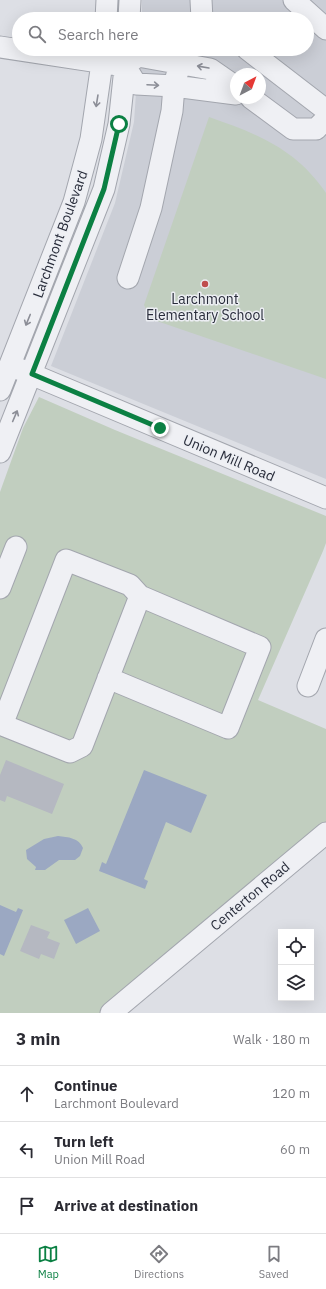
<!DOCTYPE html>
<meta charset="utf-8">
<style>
body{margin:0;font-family:"IBM Plex Sans",sans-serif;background:#f2f2f3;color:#2b2b33}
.controls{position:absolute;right:12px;bottom:12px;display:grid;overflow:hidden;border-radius:0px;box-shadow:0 4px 16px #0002}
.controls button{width:36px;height:36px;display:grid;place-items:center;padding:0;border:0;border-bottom:1px solid #e1e1e2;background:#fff;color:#2b2b33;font:20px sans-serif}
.compass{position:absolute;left:230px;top:68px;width:36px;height:36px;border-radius:50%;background:#fff;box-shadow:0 4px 16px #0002;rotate:41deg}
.stop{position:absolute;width:12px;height:12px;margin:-9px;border:3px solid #0b8043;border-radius:50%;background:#fff}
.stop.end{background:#0b8043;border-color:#fff;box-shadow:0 1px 4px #0008}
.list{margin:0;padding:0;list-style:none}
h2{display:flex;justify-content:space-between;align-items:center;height:52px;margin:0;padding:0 16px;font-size:17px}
h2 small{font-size:13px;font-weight:400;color:#7c7c81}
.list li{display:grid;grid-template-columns:26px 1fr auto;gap:12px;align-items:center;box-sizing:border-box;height:56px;padding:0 16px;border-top:1px solid #e1e1e2}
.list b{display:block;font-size:15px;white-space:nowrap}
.list p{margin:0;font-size:13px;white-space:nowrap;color:#7c7c81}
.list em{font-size:13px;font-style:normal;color:#7c7c81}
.icon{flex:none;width:22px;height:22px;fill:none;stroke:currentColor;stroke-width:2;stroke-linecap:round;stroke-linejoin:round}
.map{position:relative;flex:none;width:326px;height:1013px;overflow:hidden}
.search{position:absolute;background:#fff;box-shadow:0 4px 16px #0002;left:12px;right:12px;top:12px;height:44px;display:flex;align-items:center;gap:10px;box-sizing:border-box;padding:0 14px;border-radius:22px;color:#7c7c81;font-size:15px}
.sheet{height:220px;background:#fff}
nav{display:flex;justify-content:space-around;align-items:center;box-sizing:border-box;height:56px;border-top:1px solid #e1e1e2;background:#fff;font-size:11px;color:#7c7c81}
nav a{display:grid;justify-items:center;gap:2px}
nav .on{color:#0b8043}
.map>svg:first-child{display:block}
.built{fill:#cbced6;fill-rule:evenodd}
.green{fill:#c1cebf}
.water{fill:#9ba8c2}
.building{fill:#b5b8c1}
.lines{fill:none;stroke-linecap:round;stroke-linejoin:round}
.minor-casing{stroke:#a3a6ae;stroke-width:23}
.minor{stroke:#eff0f4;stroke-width:21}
.oneway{stroke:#8c8e97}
.route{stroke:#0b8043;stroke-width:5}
.poi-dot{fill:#bf4d4e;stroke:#eceef3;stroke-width:1.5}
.labels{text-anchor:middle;stroke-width:3;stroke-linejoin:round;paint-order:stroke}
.street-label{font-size:14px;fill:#282c3a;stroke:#eceef3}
.poi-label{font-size:14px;fill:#282c3a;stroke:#eceef3}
</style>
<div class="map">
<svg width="326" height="1013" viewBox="0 0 326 1013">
<rect width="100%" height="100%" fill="#dddfe5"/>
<path class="built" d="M142,0H326V479L51,366L115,203L134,122L139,49H307V19H142ZM236,74H260V98H236Z"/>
<path class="green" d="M209,117C258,134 296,149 326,193V379L151,319L144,305Z
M39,397L115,430L326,516V543L323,551L258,700L326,729V829L102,1013H0V492L23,428Z"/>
<path class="water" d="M144,770L207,795L191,833L166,822L144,879L148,881L145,889L99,871L102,862L106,864Z
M58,836C68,837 79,838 83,848L80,856L75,860H59L45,870H35L36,867L27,859L26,850L44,839Z
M0,905L16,912L18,908L23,910L4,956L0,954Z
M88,908L100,931L76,944L64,920Z"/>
<path class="building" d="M6,760L64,784L52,814L7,796L5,802L0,800V775Z
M31,925L50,932L47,938L60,943L54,959L41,954L39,959L20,951Z"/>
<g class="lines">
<g class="minor-casing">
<path id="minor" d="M201,0L202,19
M294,0L326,29
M106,19L107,0
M129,19L130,0
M0,47L125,66L138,56L210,69L236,87
M247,49L326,110
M125,66L136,84L174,86L236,94
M251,98L293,129H316L326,119
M128,278L151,208L172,111L174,86L180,63L190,49
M19,369L326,498
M0,390L74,202L91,139L104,49
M0,452L104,189L119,124L127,49
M0,588L16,547
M308,686L326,639
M0,724L70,752L82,746L140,596
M2,725L66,560L130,585L140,596L260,647L228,728L108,678
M111,1013L326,833"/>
</g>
<use href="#minor" class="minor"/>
</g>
<defs><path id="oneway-shaft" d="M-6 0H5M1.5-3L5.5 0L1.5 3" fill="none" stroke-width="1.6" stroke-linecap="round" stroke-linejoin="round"/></defs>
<g class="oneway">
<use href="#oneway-shaft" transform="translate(203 67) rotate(-170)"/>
<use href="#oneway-shaft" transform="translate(153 85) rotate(3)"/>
<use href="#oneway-shaft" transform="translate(97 101) rotate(99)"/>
<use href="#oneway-shaft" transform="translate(28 320) rotate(112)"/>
<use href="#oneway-shaft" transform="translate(15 416) rotate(-67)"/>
</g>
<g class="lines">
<path class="route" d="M119,124L104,189L32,374L160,428"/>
</g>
<circle class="poi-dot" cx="205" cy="284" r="4"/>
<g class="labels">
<g class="street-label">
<text transform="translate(60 234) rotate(-70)" y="5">Larchmont Boulevard</text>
<text transform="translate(229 458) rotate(23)" y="5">Union Mill Road</text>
<text transform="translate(250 896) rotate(-40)" y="5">Centerton Road</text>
</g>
<g class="poi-label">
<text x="205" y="304">Larchmont<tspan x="205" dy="16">Elementary School</tspan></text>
</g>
</g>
</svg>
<div class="controls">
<button><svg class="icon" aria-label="locate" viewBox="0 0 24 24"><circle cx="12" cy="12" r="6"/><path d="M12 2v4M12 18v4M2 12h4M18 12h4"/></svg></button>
<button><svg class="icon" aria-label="layers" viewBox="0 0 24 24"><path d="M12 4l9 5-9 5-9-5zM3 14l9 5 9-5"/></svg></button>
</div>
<svg class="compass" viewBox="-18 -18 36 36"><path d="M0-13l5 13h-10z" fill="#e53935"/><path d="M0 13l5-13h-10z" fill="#7c7c81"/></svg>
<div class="stop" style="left:119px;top:124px"></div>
<div class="stop end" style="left:160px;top:428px"></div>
<div class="search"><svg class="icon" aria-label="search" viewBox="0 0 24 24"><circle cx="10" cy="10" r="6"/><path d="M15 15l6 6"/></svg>Search here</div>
</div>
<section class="sheet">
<h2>3 min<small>Walk · 180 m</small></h2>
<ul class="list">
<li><svg class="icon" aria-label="ahead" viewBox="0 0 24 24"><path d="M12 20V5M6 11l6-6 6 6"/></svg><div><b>Continue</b><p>Larchmont Boulevard</p></div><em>120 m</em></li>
<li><svg class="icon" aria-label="left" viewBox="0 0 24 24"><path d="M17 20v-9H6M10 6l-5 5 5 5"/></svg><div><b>Turn left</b><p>Union Mill Road</p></div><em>60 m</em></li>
<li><svg class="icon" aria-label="arrive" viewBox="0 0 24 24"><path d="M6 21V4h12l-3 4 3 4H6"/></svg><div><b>Arrive at destination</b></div></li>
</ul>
</section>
<nav>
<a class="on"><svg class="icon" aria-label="map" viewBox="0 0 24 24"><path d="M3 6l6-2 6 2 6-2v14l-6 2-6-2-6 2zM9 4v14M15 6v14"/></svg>Map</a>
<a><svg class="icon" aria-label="directions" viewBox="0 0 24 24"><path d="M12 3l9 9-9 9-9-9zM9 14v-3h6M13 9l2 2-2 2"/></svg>Directions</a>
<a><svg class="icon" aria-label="saved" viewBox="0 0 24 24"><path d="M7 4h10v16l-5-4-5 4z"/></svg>Saved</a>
</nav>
